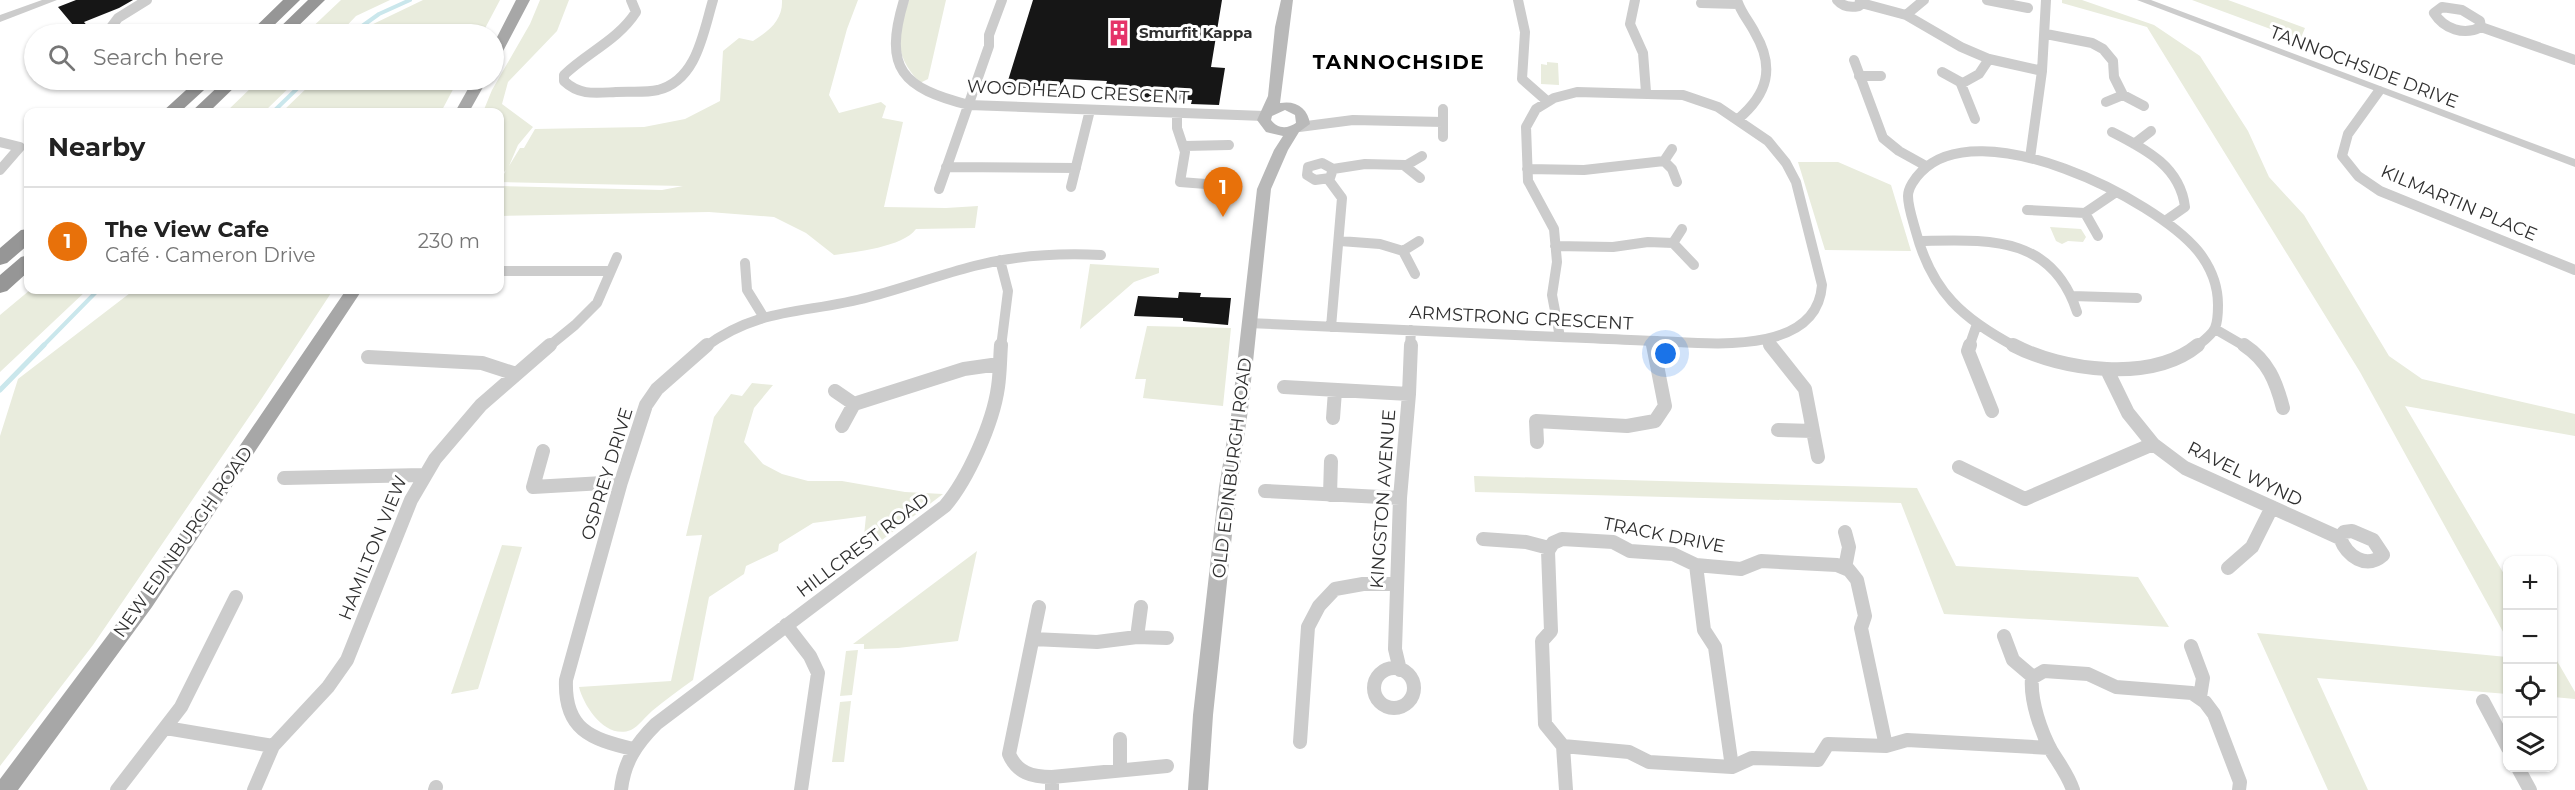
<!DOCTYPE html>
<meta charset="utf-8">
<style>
body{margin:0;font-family:Montserrat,sans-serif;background:#f2f2f2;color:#222}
.controls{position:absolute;right:18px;bottom:18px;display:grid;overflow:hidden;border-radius:12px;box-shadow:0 2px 4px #0004}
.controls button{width:54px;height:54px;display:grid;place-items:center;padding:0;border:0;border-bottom:2px solid #e0e0e0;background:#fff;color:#222;font:30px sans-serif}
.you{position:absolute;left:1666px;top:354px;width:21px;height:21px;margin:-15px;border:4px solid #fff;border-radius:50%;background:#1a73e8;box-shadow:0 0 0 9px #1a73e833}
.badge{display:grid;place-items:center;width:39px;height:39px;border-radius:50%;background:#7c3aed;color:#fff;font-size:20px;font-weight:700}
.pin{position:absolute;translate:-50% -50px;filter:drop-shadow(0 2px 3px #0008)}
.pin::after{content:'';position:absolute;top:32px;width:21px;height:18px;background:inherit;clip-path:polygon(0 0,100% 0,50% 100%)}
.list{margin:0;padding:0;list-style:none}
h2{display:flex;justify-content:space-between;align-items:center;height:78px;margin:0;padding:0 24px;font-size:26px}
h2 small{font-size:20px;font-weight:400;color:#767676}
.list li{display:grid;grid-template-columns:39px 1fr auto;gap:18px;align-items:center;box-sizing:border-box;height:108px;padding:0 24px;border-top:2px solid #e0e0e0}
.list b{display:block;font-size:22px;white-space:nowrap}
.list p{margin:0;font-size:20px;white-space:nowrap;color:#767676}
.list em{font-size:20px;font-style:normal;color:#767676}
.icon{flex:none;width:33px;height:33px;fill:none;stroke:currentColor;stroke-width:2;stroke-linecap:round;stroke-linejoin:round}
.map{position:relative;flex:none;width:2575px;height:790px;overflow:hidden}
.search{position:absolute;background:#fff;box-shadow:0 2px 4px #0004;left:24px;top:24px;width:480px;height:66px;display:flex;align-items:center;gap:15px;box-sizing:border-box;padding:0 21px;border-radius:33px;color:#767676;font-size:22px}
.panel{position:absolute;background:#fff;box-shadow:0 2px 4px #0004;left:24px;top:108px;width:480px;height:186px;border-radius:12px}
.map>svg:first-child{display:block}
.green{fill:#e9ecdd}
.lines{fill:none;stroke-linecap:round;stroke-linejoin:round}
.stream-far1{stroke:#cae7ec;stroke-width:4}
.stream{stroke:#cae7ec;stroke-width:5}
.building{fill:#161616}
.minor-far1{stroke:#ccc;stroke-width:10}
.minor{stroke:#ccc;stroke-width:14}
.tertiary{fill:#ccc;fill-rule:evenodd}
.secondary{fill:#b9b9b9;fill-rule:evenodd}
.primary{fill:#a7a7a7;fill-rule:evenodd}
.motorway{fill:#969696;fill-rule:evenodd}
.labels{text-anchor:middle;stroke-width:6;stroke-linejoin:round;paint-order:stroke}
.far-poi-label{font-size:15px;font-weight:bold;fill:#2f2f2f;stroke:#fff;text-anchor:start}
.street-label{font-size:18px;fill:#2f2f2f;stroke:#fff}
.far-district-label{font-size:20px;font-weight:bold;letter-spacing:1.5px;fill:#000;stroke:#fff}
</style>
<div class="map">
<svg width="2575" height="790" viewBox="0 0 2575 790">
<rect width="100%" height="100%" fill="#fff"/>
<path class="green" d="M341,0H390L356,16L339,34H305Z
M423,0H500L482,34H361L369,26Z
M540,0H569L557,31L508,82L502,104L533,127L518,145L509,166L520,148H524L535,129L644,127L685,119L720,101L723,51L739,38L753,41C769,31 783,20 782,0H858L847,29L829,95L839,113L881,102L886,106L882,118L903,122L884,207L946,208L978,206L975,228L916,229C903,247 855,252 834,255L806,233L774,217L709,212L500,216V186L662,190L683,186L500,182L506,170L500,176V112H483L492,90L530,24Z
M909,0H946L928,79L920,83C893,54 897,36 909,0Z
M2062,0H2082L2154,25L2200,56L2248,131L2269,177L2304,215L2389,356L2422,379L2575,414V436L2405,406L2507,579V639L2360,372L2147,27L2062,3Z
M2192,0H2228L2305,28L2300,40Z
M1547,62L1558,63L1559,85L1541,84V64L1547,65Z
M259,80H297L264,112H226Z
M315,80H458L441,112H282Z
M1798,162H1838L1891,185L1911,251L1825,250Z
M2050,227L2081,229L2086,237L2083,242L2068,241L2062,244L2056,241Z
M1090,264L1159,268V273L1134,282L1080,329Z
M30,290H87L0,372V315Z
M134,290H333L262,398L93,645L0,766V436L18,379Z
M1147,326L1231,328L1223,406L1143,398L1146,379H1135Z
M752,383L773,385L754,408L744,442L763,464L782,474L808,481H842L905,492L943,494L862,555L866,516L813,523L779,544L778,551L746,566L744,574L709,597L693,680C679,690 665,700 652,711C645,717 639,726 631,730C606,740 584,707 579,687L671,681L702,535L686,536L714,417L731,394L742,396Z
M1474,476L1917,488L1956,566L2138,577L2169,627L1944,614L1901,503L1475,492Z
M502,545L522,547L478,689L451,694Z
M977,551L958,641L898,648L864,649V644H853Z
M2257,633L2507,657V694L2317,678L2368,790H2328Z
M858,650L852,695L840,696L846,651Z
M2553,654L2575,692V699L2553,697Z
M851,701L844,762H832L840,702Z"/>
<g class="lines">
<path class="stream-far1" d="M351,34L379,14L410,0
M273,112L306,80
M42,347L98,290"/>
<path class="stream" d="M0,390L44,345"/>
</g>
<path class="building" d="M76,0H133L119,8L84,22L94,34H50L73,25L58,7Z
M1033,0H1222L1211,67L1225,68L1219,105L1191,104L1192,100L1115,97L1116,92L1104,91L1107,81L1064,79L1061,89L1006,87Z
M1179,292L1201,293L1200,297L1231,298L1228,325L1183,321V318L1134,316L1138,296L1178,298Z"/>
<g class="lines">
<path class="minor-far1" d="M631,0L636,12C618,40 588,52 564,75V81C580,96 596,93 616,92C630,91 644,93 658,90C697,80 703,33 713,0
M904,0C883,69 902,88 969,105L1264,116
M1518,0L1525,32L1522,79L1547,101
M1635,0L1630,24L1643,53L1646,92
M1737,0C1741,13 1749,21 1755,33C1775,67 1768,94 1738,119
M1837,0C1843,7 1850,8 1859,6L1860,0
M1987,0L2028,8
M1701,3L1738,4
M1861,3L1906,15L1961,47L1989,59L2042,71
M2442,7L2462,10L2480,21L2481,27C2464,36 2444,29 2434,13Z
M1906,15L1924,0
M2481,27L2575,60
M106,34L118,18L147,0
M2046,34L2092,43L2103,49L2113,61L2114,77L2123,95
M1854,60L1883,138L1899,151L1926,166
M1942,72L1962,83
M1859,76H1881
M2379,91L2348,134L2342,156L2358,176L2380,191L2575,270
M1577,92L1683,95L1718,107L1768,141L1786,163L1796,182L1822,285C1817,357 1707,343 1657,341C1625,340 1592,338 1560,337L1552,295L1557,262L1554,229L1528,181L1526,127L1536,109L1554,98Z
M2106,102L2123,95L2144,106
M1443,109V137
M1177,113V128L1185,152L1180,182L1206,184
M1975,119L1961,84L1979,74L1989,59
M1299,127L1353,120L1443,122
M2112,132C2145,149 2180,166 2185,207L2165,221
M0,142L20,147L0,170
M2134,144L2151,131
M1185,146L1229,145
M1672,149L1664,161L1672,169L1677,182
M2030,158L2042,71L2046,0
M1322,163L1333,169L1330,178L1315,180L1307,175L1308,167Z
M946,167L1076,168
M1333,169L1365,164L1405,165
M1527,169L1584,170L1664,161
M1420,178L1405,166L1422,156
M1328,179L1342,198L1331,327
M1071,187L1090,110
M939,189L989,46V35L1002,0
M2027,210L2085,213L2116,192
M2085,213L2098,236
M1682,229L1673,243L1694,265
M1340,241L1380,244L1403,251
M1920,241C1987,240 2052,234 2077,312
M1555,246L1613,247L1648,242L1673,243
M1000,260L1008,291L1001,347
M745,263L747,290L763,316
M500,271H611
M1415,274L1403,251L1419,241
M2072,296L2137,298
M1248,323L1560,337
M2215,329L2246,347
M1766,340L1772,347
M1653,343L1654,347
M548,347L575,325L597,303L617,257
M705,347C760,306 808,314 869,297C904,288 939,275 974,266C1016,255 1058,253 1101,255
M1410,347L1411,330
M1969,347L1977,324
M2016,347C1963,319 1932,292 1916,232C1913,221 1908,207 1908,196C1908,188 1915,178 1921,172C1979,111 2154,198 2198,251C2210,266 2218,285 2218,305C2218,312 2218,321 2215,328C2212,335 2202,342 2196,347"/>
<path class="minor" d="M1770,345L1805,389L1818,457
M1970,345L1968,351L1992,411
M2013,345C2062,371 2152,383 2198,345
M2244,345C2268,361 2276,381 2283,408
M368,357L482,363L516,374
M2107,370L2128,413L2153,444L2185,468L2340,538
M1284,387L1409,394
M835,391L854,404L842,426
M854,404L964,369L999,364
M1333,418L1335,391
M1778,430L1813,431
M1537,442L1536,421L1627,426L1655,421L1665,406L1653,345
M543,451L533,487L621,482
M1959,467L2025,499L2153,444
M284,478L423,475
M1265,491L1400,498
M1330,495L1331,461
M2352,531L2373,540L2383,555C2366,570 2347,556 2340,538L2344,532Z
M1845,532L1849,547L1845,568
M1483,539L1526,542L1549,548
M1696,565L1704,630L1715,647L1732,767
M2228,568L2252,547L2272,507
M1039,607L1009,754C1017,773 1032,777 1052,777V790
M786,625L810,656L818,673L801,790
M2004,636L2013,660L2033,677
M1137,637L1141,607
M1033,639L1097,642L1137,637L1167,638
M2191,646L2203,678L2200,697
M1374 688a20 20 0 1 1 40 0a20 20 0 1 1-40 0Z
M1400,670L1395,649L1400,498L1409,394L1411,345
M2483,701L2508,748
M166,728L273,746
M1120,739V770
M1300,742L1308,627L1319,606L1335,589L1363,584H1397
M1563,746L1629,752L1649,762L1732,767L1752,758L1818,760L1828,744L1886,746L1907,740L2050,748
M633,749C590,739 564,729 566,680L621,482L646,405L657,389L707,345
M2518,768L2530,790
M1052,777L1167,766
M117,790L181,707L236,597
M254,790L273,746L328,687L347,660L411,500L435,459L481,405L550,345
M435,790L436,787
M621,790C624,762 636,744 656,724L945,506C968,479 993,423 998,387C1000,374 1000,359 1001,345
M1566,790L1563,746L1545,724L1542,641L1551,631L1548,551L1553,543L1562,539L1613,542L1630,551L1673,554L1696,565L1741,569L1761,561L1837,565L1849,570L1857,580L1865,616L1861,628L1886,746
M2073,790C2068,775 2060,765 2052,752C2041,732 2030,701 2032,678L2044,671L2088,674L2116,687L2192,693L2205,702L2214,714L2240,782L2239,790"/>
<path class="tertiary" d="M42,0H57L0,22V15Z
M2137,0H2151L2575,159V167Z"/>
<path class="secondary" d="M1281,0H1293L1280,103C1296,100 1308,108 1310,124L1299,132L1288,150L1271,189L1248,410L1237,487L1213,715L1208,790H1188L1193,715L1219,487L1232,410L1257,189L1274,150L1283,136L1266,132L1257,120L1268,96L1275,27ZM1285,110L1295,115L1296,123C1287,129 1278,129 1271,120L1272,116Z"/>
<path class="primary" d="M516,0H530L501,55L494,59V43Z
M473,80H487L469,112H455Z
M346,290H362L152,607L18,790H0V779L138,595Z"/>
<path class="motorway" d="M283,0H300L265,34H248Z
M308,0H325L290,34H273Z
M197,80H215L180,112H162Z
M225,80H242L209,112H191Z
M28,229V245L7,263L0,265V248L21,230Z
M28,255V272L7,291L0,293V275L21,257Z"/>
</g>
<defs>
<g id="building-bare" transform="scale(2.07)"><path d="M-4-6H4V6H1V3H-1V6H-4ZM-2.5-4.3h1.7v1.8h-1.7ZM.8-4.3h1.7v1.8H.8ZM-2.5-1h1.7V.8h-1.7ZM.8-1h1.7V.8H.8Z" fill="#e53369" stroke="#fff" stroke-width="2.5" paint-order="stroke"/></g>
</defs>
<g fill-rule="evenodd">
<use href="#building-bare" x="1119" y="33"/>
</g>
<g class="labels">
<g class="far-poi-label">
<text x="1139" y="38">Smurfit Kappa</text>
</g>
<g class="street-label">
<text transform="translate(2364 67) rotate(21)" y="6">TANNOCHSIDE DRIVE</text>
<text transform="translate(1078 92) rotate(3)" y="6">WOODHEAD CRESCENT</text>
<text transform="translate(2459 203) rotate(23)" y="6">KILMARTIN PLACE</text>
<text transform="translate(1521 318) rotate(3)" y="6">ARMSTRONG CRESCENT</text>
<text transform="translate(1232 468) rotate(-83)" y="6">OLD EDINBURGH ROAD</text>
<text transform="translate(607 474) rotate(-73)" y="6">OSPREY DRIVE</text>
<text transform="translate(2245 474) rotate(26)" y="6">RAVEL WYND</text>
<text transform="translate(1383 499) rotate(-86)" y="6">KINGSTON AVENUE</text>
<text transform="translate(1664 535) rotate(11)" y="6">TRACK DRIVE</text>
<text transform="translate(183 542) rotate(-55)" y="6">NEW EDINBURGH ROAD</text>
<text transform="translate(863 545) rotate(-37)" y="6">HILLCREST ROAD</text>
<text transform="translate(373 548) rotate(-68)" y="6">HAMILTON VIEW</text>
</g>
<g class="far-district-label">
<text x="1399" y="69">TANNOCHSIDE</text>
</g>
</g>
</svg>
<div class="controls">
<button>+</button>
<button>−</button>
<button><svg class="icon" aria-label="locate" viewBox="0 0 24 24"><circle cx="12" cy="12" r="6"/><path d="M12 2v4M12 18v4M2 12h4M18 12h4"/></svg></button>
<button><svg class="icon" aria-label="layers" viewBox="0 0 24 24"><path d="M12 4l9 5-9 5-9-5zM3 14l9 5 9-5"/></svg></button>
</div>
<div class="you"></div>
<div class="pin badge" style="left:1223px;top:217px;background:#e8710a">1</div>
<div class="search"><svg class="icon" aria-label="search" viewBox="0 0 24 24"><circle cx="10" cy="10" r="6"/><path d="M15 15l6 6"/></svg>Search here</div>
<section class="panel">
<h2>Nearby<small></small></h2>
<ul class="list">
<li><span class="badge" style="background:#e8710a">1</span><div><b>The View Cafe</b><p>Café · Cameron Drive</p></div><em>230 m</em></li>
</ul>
</section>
</div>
